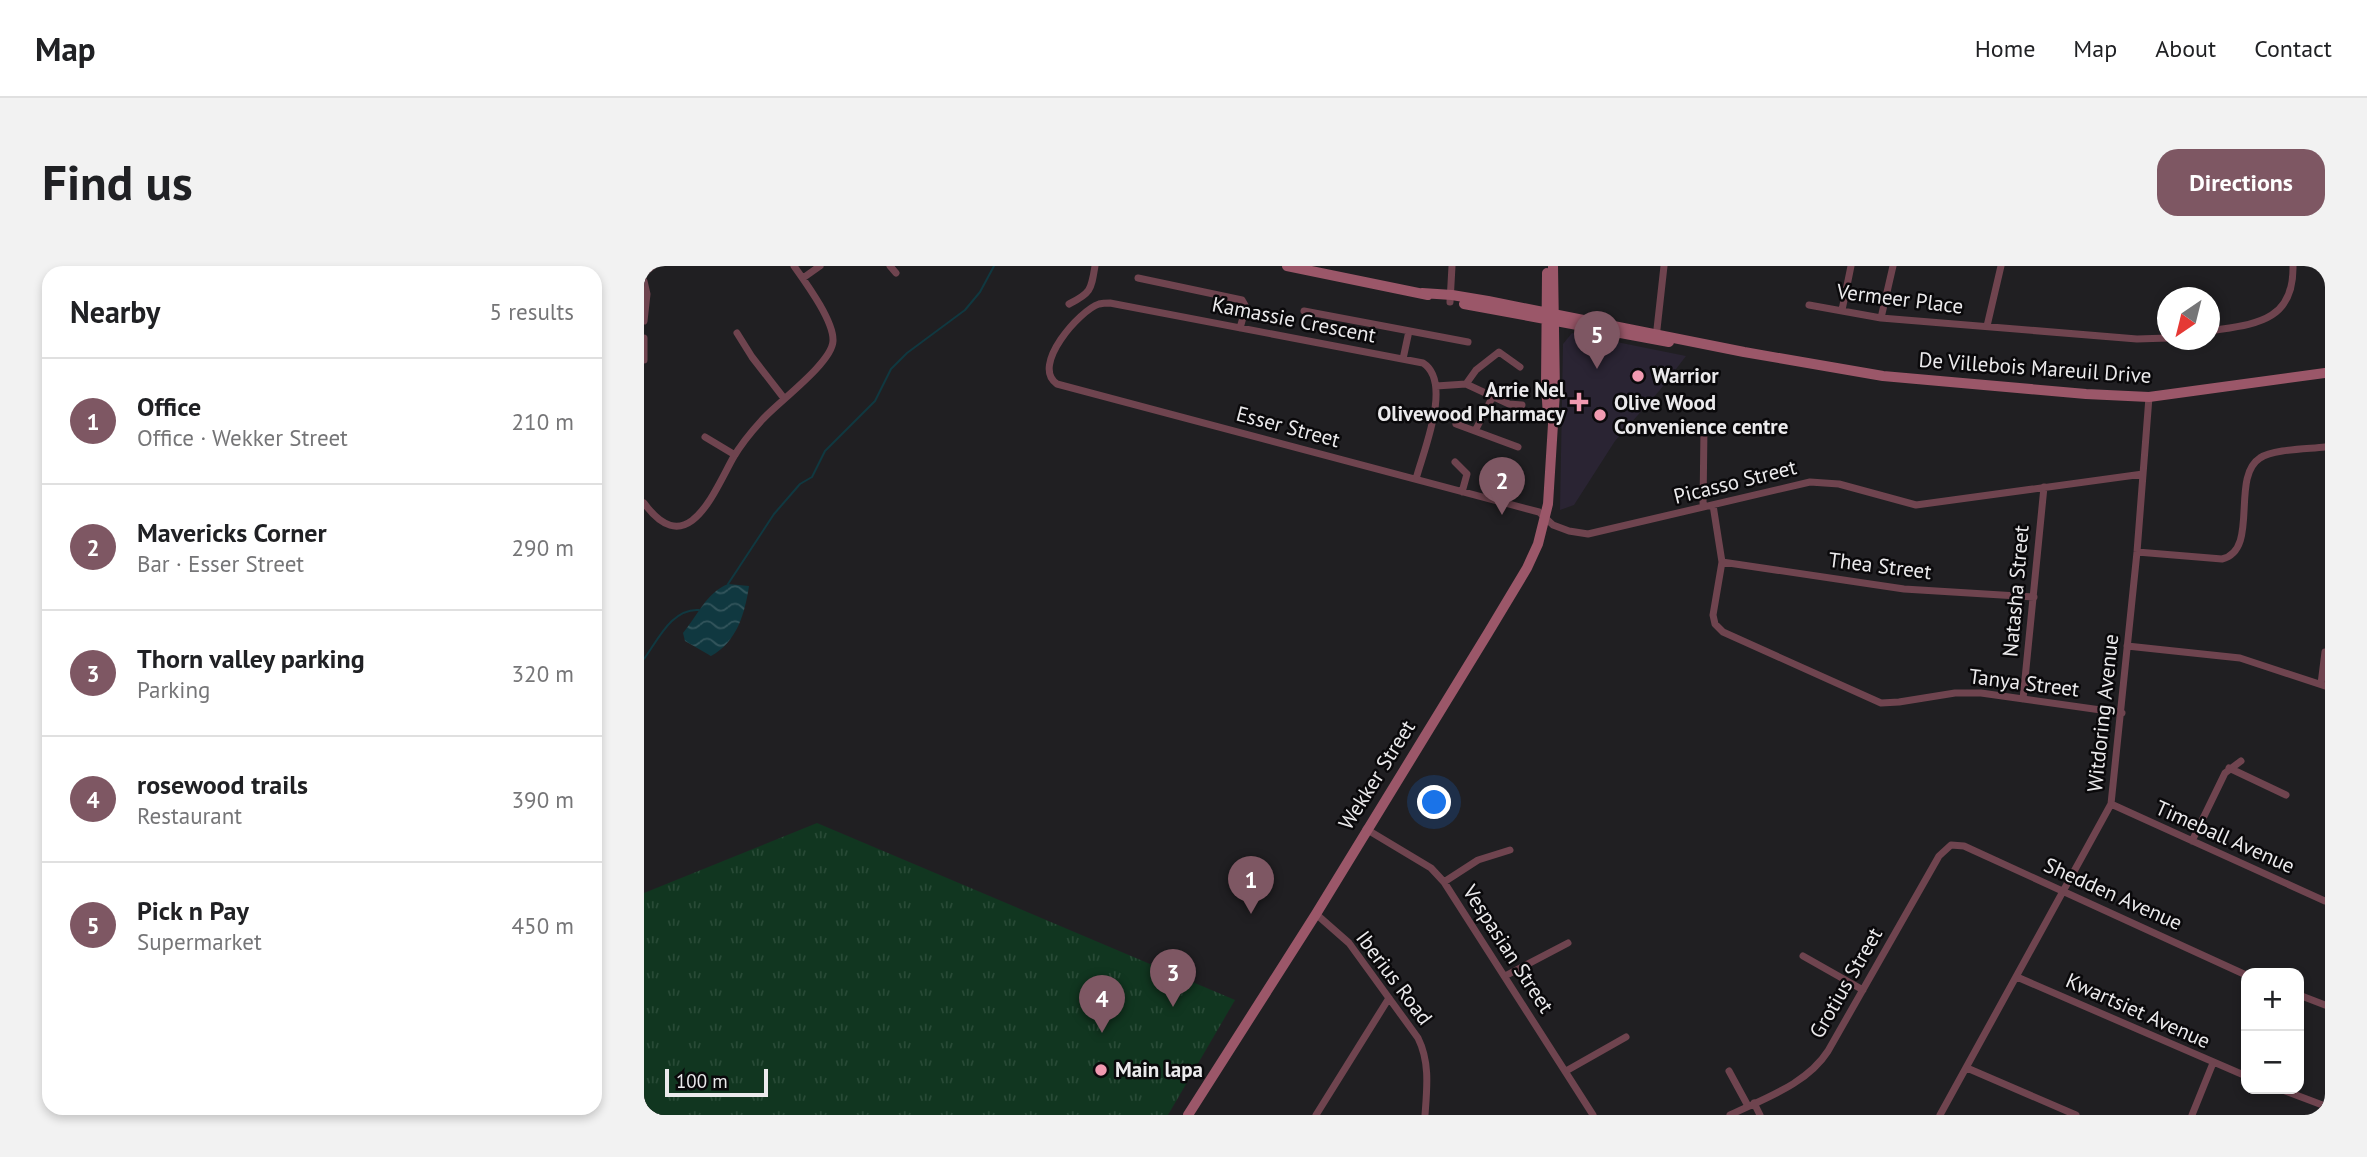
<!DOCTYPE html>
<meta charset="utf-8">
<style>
body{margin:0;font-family:"PT Sans",sans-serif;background:#f2f2f2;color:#202124}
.controls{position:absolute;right:21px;bottom:21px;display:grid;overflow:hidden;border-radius:14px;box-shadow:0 4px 10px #0003}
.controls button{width:63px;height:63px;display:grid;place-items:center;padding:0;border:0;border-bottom:2px solid #e0e0e0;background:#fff;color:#202124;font:35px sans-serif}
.compass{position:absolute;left:1513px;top:21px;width:63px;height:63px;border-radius:50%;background:#fff;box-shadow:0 4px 10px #0003;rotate:215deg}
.scale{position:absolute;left:21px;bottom:18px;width:103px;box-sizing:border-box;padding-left:7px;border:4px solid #ebeaec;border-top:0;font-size:19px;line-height:24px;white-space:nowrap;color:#ebeaec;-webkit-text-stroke:5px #0a090b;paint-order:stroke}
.you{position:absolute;left:791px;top:537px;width:24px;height:24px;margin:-18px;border:5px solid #fff;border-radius:50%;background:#1a73e8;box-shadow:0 0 0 10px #1a73e833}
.badge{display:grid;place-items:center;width:46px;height:46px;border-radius:50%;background:#7e5763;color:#fff;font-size:23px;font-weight:700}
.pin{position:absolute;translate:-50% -58px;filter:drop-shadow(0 2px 4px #0008)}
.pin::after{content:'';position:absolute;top:37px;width:24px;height:21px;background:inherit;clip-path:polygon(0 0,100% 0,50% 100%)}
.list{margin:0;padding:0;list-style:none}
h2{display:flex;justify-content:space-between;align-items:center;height:91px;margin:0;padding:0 28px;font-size:30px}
h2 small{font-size:23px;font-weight:400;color:#757577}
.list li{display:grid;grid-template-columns:46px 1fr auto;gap:21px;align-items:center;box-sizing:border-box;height:126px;padding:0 28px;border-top:2px solid #e0e0e0}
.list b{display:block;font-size:26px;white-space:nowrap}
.list p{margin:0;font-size:23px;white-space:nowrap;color:#757577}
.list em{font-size:23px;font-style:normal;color:#757577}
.map{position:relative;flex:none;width:1681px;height:849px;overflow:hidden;border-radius:21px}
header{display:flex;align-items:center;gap:42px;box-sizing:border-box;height:98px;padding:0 35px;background:#fff;border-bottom:2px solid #e0e0e0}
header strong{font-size:33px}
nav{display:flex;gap:38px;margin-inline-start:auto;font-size:24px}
.intro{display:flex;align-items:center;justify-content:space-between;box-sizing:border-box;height:168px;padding:0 42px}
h1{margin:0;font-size:49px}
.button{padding:18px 32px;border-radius:21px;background:#7e5763;color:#fff;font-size:24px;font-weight:700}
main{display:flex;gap:42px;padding:0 42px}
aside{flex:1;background:#fff;border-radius:21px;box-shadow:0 4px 10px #0003}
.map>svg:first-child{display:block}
.commercial{fill:#2a2433}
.grass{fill:url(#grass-tufts)}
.water{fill:url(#water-waves)}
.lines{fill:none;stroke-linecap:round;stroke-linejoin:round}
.stream{stroke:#103840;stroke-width:2}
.street{stroke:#6f444f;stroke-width:7}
.secondary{stroke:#9b5769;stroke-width:10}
.poi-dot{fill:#f19ab1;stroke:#0a090b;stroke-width:2.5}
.labels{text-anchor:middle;stroke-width:5;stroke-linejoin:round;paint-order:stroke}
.street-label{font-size:21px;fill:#ebeaec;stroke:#0a090b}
.poi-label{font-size:21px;font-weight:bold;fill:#ebeaec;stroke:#0a090b;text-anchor:start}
</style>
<header>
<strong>Map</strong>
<nav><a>Home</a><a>Map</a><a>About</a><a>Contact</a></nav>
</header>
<div class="intro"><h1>Find us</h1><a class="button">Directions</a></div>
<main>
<aside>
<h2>Nearby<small>5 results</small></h2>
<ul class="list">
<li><span class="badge">1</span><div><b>Office</b><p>Office · Wekker Street</p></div><em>210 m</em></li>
<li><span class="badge">2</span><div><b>Mavericks Corner</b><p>Bar · Esser Street</p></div><em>290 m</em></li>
<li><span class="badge">3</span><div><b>Thorn valley parking</b><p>Parking</p></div><em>320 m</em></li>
<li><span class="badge">4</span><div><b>rosewood trails</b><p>Restaurant</p></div><em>390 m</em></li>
<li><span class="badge">5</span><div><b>Pick n Pay</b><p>Supermarket</p></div><em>450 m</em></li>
</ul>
</aside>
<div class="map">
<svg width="1681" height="849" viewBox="0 0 1681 849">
<defs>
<pattern id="grass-tufts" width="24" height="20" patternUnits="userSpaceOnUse" patternTransform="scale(1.75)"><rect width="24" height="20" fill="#113620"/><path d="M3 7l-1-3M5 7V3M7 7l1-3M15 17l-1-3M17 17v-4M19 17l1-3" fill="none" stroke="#284a36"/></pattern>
<pattern id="water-waves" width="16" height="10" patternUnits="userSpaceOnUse" patternTransform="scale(1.75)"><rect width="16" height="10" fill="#103840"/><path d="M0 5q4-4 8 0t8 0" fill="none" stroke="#33555c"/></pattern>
</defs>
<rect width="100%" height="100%" fill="#201f22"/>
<path class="commercial" d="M928,67L1042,90L1016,124L971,175L930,239L916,244L919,78Z"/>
<path class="grass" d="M173,557L591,734L524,849H0V627Z"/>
<path class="water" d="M84,318L105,320C101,347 93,376 67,390L41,375L39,367C54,349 62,327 84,318Z"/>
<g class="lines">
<path class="stream" d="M84,318L130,248L156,218L168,211L181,185L231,135L247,103L263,87L321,44L336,26L350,0
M0,393C14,374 28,342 55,344"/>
<path class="street" d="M246,0L252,7
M0,7L9,0
M159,12L176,0
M494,12L598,34L602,41L596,62
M0,15L3,28L0,55
M806,36L808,0
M425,38C447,27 447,24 451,0
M1165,39L1237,52L1493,73L1524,72
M1198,44L1207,0
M660,45L824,76
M1237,52L1249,0
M1343,60L1357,0
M1566,65C1609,58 1650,57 1649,0
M93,67L108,91L139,131
M0,72V94
M1012,72L1020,0
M759,93L765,65
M822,118L832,104L855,86L876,101
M792,120L822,118L865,138L878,139
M812,158L874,181
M831,165L849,130
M61,171L91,189
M811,196L823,208L818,226
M772,213C779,186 809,116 779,97L466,37C462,37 459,37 455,38C436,44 386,100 413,118L895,246L909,259L925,265L944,268L1166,216L1195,218L1272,239L1499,208
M856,236L857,210
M0,237C43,296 69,228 89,192C97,178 107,166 118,154C134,136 188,97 189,75C190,55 162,17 150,0
M1069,239L1078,296L1069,349L1071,358L1079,366L1237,437L1255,436L1311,427H1337L1478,447
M1059,241L1060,162
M1493,286L1578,293C1616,284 1586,211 1616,192C1629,183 1665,183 1681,181
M1078,296L1260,323L1390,331
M1483,380L1596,392L1681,420
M1677,418L1681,386
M1379,433L1400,221
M1585,502L1642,529
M1467,538L1681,635
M722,563L787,602L800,616L949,849
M1548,575L1581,507L1597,495
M800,616L834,594L866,584
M672,648L705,677L774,772C786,796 783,822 781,849
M1159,690L1219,724
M861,710L924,677
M1373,711L1602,810
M1655,729L1681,739
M1323,802L1432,849
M922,805L982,771
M1085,805L1104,840
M1636,823L1681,840
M1110,837L1116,849
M672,849L745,732
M1086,849C1121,832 1163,818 1184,785L1295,590L1307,579L1320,580L1602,709
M1296,849L1467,538L1493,286L1505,131
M1548,849L1569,797"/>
<path class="secondary" d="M643,0L784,29
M903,7L902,118L904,151
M778,27L808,29L844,35L1100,86L1239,110L1442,128L1505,131L1681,107
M820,38L1025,76
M544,849L672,648L844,367L883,302L894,278L904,238L911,126L909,0"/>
</g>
<g class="poi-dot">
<circle cx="994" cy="110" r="7"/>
<path d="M931.5 125.5h7v7h7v7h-7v7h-7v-7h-7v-7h7z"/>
<circle cx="956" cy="149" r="7"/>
<circle cx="457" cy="804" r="7"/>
</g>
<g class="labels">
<g class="street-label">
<text transform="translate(1256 33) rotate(7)" y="7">Vermeer Place</text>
<text transform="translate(650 54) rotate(11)" y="7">Kamassie Crescent</text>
<text transform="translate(1391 102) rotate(4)" y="7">De Villebois Mareuil Drive</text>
<text transform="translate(644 161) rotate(15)" y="7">Esser Street</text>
<text transform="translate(1091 216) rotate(-14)" y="7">Picasso Street</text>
<text transform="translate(1236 300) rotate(7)" y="7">Thea Street</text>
<text transform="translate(1372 325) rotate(-85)" y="7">Natasha Street</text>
<text transform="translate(1380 417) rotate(7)" y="7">Tanya Street</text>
<text transform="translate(1459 447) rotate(-84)" y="7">Witdoring Avenue</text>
<text transform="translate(733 509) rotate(-58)" y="7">Wekker Street</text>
<text transform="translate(1581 571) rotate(24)" y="7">Timeball Avenue</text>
<text transform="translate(1469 628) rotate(24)" y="7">Shedden Avenue</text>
<text transform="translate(864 683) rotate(57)" y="7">Vespasian Street</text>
<text transform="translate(750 712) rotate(53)" y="7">Iberius Road</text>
<text transform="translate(1202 717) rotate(-60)" y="7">Grotius Street</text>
<text transform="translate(1494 745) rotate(24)" y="7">Kwartsiet Avenue</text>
</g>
<g class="poi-label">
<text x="1008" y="117">Warrior</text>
<text x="921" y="131" text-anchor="end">Arrie Nel<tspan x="921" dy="24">Olivewood Pharmacy</tspan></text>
<text x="970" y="144">Olive Wood<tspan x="970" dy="24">Convenience centre</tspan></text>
<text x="471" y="811">Main lapa</text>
</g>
</g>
</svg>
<div class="controls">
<button>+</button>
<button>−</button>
</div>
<svg class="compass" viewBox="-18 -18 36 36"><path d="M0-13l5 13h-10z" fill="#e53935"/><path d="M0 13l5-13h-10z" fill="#757577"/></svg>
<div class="scale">100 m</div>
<div class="you"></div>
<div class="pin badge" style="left:607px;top:648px">1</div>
<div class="pin badge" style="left:858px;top:249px">2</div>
<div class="pin badge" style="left:529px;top:741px">3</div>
<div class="pin badge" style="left:458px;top:767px">4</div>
<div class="pin badge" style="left:953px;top:103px">5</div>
</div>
</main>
